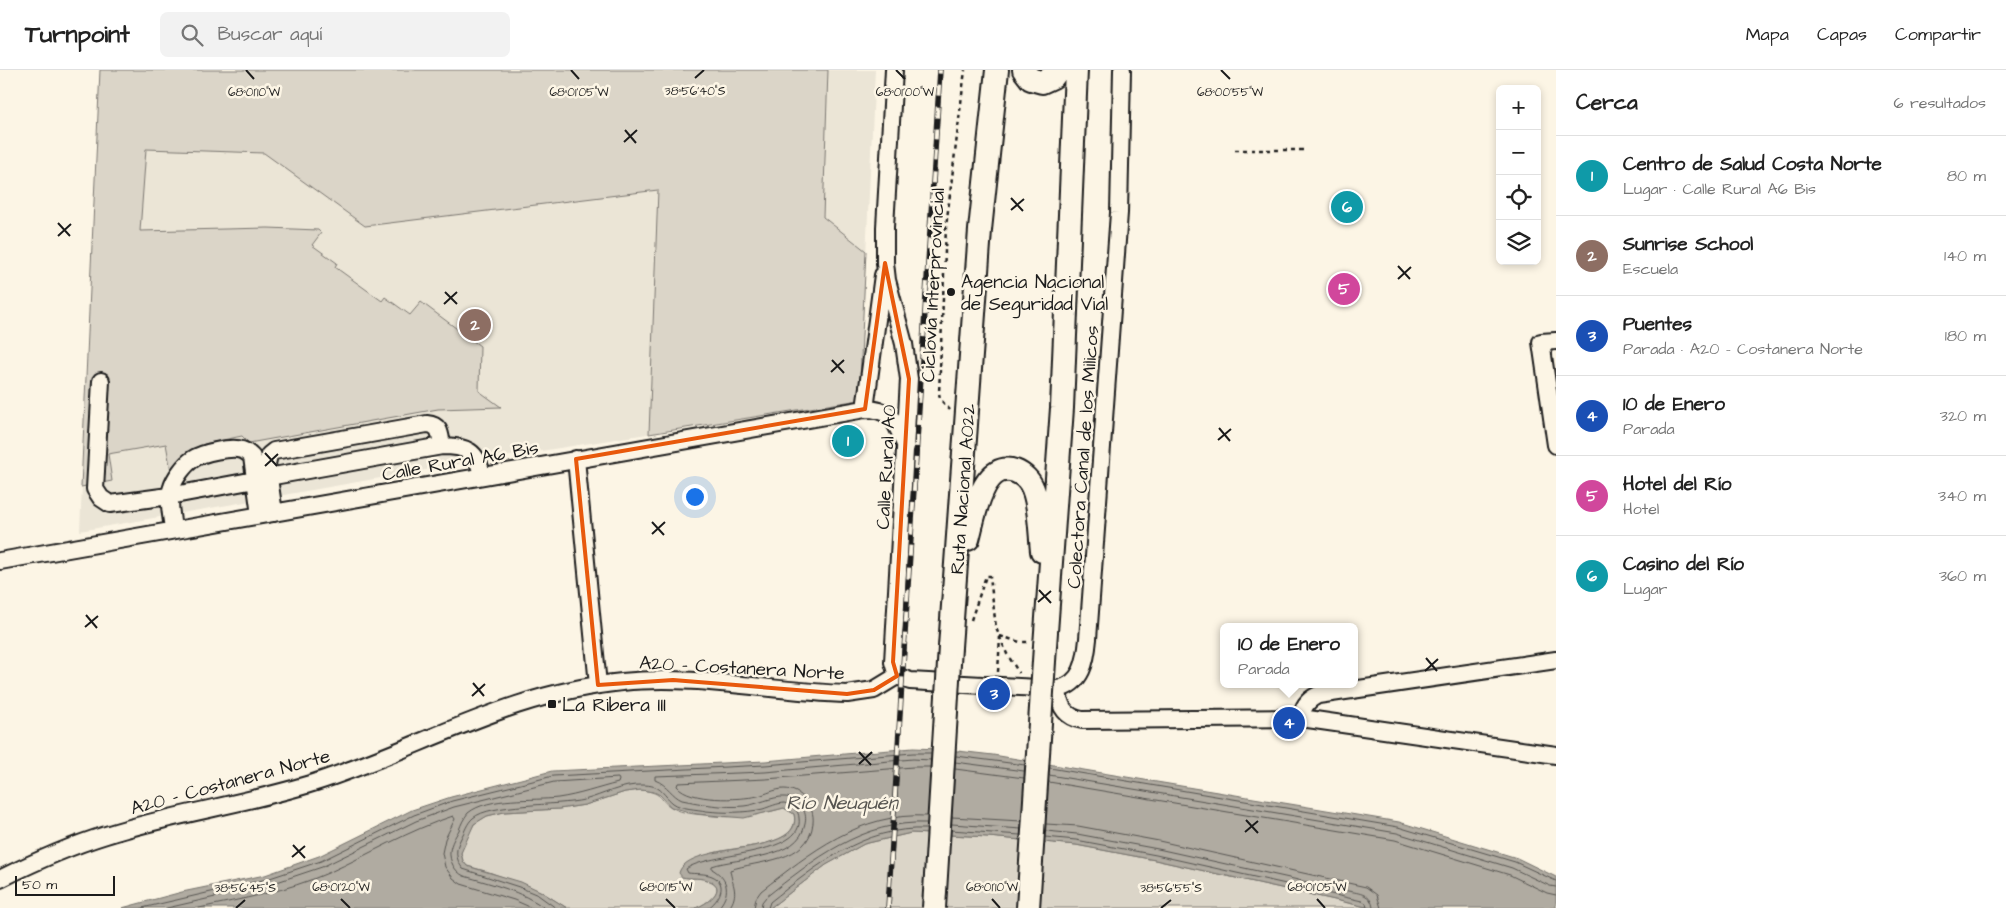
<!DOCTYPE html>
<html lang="es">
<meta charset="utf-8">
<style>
body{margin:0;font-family:"Architects Daughter",sans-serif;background:#f2f2f2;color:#222}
.controls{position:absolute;right:15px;top:15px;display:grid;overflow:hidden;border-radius:8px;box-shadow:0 2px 8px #0003}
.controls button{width:45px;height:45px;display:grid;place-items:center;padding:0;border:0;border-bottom:1px solid #e0e0e0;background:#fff;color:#222;font:25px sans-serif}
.scale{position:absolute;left:15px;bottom:12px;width:100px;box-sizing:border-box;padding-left:5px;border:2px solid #1c1c1c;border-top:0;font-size:14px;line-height:18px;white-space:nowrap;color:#1c1c1c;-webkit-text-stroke:4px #fcf5e5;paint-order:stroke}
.you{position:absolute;left:694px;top:426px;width:18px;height:18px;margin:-12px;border:4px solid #fff;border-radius:50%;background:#1a73e8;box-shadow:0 0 0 8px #1a73e833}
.badge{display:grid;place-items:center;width:32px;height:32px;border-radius:50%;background:#1c1c1c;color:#fff;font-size:16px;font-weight:700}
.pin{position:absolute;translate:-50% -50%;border:2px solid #fff;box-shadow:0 1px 5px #0006}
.popup{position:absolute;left:1220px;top:553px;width:138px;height:65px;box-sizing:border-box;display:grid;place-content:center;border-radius:8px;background:#fff;filter:drop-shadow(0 1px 4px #0005);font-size:16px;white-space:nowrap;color:#767676}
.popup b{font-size:19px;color:#222}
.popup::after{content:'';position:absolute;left:50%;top:100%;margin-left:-10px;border:10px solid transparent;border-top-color:#fff}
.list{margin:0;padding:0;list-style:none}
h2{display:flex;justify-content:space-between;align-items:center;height:65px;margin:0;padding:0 20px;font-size:21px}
h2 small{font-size:16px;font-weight:400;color:#767676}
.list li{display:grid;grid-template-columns:32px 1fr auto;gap:15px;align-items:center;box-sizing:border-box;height:80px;padding:0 20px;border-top:1px solid #e0e0e0}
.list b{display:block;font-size:19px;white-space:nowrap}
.list p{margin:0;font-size:16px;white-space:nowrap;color:#767676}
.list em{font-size:16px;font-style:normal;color:#767676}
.icon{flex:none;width:28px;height:28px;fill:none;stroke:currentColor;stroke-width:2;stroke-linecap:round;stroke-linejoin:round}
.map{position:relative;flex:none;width:1556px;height:838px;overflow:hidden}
header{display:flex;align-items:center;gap:30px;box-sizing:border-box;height:70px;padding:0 25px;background:#fff;border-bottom:1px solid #e0e0e0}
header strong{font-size:24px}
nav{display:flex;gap:28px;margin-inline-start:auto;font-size:18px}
.search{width:350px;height:45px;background:#f2f2f2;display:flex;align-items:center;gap:12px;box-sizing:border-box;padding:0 18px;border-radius:8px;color:#767676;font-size:19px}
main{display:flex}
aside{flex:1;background:#fff}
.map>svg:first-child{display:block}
.built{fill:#ebe5d6}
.green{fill:#dbd5c8;stroke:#7c7872}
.water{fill:#b0aba1;stroke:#75726c}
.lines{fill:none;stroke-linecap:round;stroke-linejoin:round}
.shore{stroke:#575551;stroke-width:1}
.minor-casing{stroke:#1c1c1c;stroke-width:20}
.highway-casing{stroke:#1c1c1c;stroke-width:26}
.path{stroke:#1c1c1c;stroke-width:2.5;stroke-dasharray:4 4;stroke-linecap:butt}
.minor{stroke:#fcf5e5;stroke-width:16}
.highway{stroke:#fcf5e5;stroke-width:22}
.rail-casing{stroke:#1c1c1c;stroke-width:5.5}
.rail{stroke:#fcf5e5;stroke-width:4;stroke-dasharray:11;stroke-linecap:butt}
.highway-bridge-casing{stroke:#1c1c1c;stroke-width:26;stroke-linecap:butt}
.highway-bridge{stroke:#fcf5e5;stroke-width:22}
.marked{fill:none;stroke:#e8590c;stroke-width:4;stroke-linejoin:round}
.ticks{fill:none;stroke:#1c1c1c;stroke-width:2}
.poi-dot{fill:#1c1c1c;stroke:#fcf5e5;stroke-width:2}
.labels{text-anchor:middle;stroke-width:5;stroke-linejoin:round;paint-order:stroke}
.poi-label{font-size:19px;fill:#1c1c1c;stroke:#fcf5e5;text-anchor:start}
.street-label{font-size:19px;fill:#1c1c1c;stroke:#fcf5e5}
.water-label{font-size:20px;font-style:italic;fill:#575551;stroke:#fcf5e5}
.ticks-label{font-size:12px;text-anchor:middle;fill:#1c1c1c;stroke:#fcf5e5;stroke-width:5;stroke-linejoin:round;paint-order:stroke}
</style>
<header>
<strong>Turnpoint</strong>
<div class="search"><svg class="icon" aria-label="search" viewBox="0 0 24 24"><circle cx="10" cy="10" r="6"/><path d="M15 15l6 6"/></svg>Buscar aquí</div>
<nav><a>Mapa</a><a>Capas</a><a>Compartir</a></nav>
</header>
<main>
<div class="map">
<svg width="1556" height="838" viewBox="0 0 1556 838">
<rect width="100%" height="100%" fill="#fcf5e5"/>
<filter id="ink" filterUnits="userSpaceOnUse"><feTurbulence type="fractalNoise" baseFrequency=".02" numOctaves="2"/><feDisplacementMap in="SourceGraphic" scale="10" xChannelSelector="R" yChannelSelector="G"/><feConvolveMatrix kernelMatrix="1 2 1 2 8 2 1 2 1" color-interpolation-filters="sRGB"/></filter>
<g filter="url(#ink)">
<path class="built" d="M100,0H875L859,330L454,395L80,461Z"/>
<path class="green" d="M100,0H828L823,147L866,181L859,330L649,364L658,120L365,156L264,83L146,79L140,161L268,158L318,160L321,163L312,175L337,193L335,197L382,231L385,227L410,245L421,232L480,276L479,321L501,337L438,339L249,373L242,366L204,374L171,401L166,374L108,384L112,411L81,417Z
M641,720C666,723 658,731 673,738C682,743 694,744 704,745C734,749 755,746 784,738L794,744C802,780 727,775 708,785C699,790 690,800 682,807C691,809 702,807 710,811C729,819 704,836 695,838H567L540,821L489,802L467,796L463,791L461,783L463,775L474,754L487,746L504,742L559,739L585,735L625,722Z
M911,763L988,767L1076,775L1155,790L1371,838H770L826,795L864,774Z"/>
<path class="water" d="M913,678L940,679L993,685L1399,752L1517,788L1556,807V838H1371L1155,790L1076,775L988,767L911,763L864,774L826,795L770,838H695C704,836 729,819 710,811C702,807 691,809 682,807L679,803C688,769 805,789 794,744L784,738L744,748L697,744L671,737L660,725L654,722L641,720L625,722L585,735L559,739L504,742L487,746L474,754L461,783L463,791L467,796L521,812L540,821L567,838H122L182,822L265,805L319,786L412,740L451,727L552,701L765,691Z"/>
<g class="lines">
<path class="shore" d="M956,686L1025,695
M955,692L1024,701
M1050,698L1398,757L1515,792L1556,811
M955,699L1024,708
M1049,705L1397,763L1512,798L1550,816L1556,817
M1049,712L1395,770L1510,805L1547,823L1556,825
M952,747L1021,751
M952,754L1021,759
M1046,754L1078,756L1159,771L1366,817L1377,825L1381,838
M951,760L1020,765
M1046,761L1077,764L1158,779L1348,821C1359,823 1372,824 1373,838
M1045,767L1076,770L1156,785L1362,831L1366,833L1367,838
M142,838L267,809L321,791L414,745L452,731L553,706L765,695L913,683H931
M167,838L268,815L322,797L416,751L454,737L554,712L618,708L619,710L618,713C598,718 579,725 558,728C533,731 489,726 468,743C464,748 461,754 459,760C455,767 451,773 450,781C449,791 455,802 464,806C492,814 521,821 545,838
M199,838C242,829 287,821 328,803C370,784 409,760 453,746L455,749L445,769L442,783L445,797L453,808L461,814L514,830L532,838
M556,838L538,825L519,817L463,799C455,789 455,779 461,768C465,761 467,753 473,748C490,733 557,736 584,730C603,725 622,714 642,715C662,715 661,723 673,733C681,739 697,739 706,741C725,743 744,743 763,739C769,737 778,733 784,733C792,734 799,741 799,748C805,786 708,782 686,799L688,803C695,804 705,803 712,806C729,813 719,831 708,838
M718,838C731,824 729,809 712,799V796C738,787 799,790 805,754C806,749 806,744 803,739C800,733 792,727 785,727C773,726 756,735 744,736C723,738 702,734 682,730C672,726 668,715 655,710V706L765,702L913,689L931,690
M729,838C740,823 732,815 730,800C758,790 809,793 813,753C815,736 801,719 784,719C775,719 766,724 758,726C739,730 690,732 677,716L678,713L766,709L913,697H930
M754,838L756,828L761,821C811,782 860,742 927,746
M761,838L762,832L766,827C813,790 863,750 927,753
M768,838L770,832C816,796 864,756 926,759"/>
<g class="minor-casing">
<path id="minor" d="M894,0L885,157V193L887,210L904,274L909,309L893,592L897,606
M1556,271L1541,272L1556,375
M101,311L95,419L101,428L110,434L169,426L255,410
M865,339L883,205
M576,389L598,615
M268,407L442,376C466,376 478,381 482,406
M274,443L267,394L269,385L274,381L427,354C441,355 440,365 442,376
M173,460C172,447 167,430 172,417C175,408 184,395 193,389C201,383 232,376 242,380C246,381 249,384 252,387L260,445
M0,491L865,339C894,339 896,354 906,377
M897,606L910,611L1058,619C1082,614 1086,591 1088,569L1119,143L1122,0
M1058,619C1059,636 1065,647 1082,650L1301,648L1556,685
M1301,648C1303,637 1307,630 1318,625L1556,590
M0,809C34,792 70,776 106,765C175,743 248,734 316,712C421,678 509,623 622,612C697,604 772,622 847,624L874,620L897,606"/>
</g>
<g class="highway-casing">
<path id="highway" d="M1024,0L1031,9L1042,12L1053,7L1058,0
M968,469C974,448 982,390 1015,401C1023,404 1030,411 1033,419C1040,436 1040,463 1042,481
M1045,576L1062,338L1076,0
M950,577L980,160L997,0"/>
</g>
<path class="path" d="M1235,80H1305
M950,340L940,329L939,323L946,157L965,0
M971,550L986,506H990L996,558L1007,584L1019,603
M1000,566L1020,572H1028
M998,602L1000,567"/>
<use href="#minor" class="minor"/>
<use href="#highway" class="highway"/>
<g class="rail-casing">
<path id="rail" d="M888,838L940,0"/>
</g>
<use href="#rail" class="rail"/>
<g class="highway-bridge-casing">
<path id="highway-bridge" d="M934,838L950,577
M1028,838L1045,576"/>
</g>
<use href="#highway-bridge" class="highway-bridge"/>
</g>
</g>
<path class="marked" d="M885,193L909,309L893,592L897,606L874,620L847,624L673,610L598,615L576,389L865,339Z"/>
<path class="ticks" d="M246,0L254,9M571,0L579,9M896,0L905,9M1221,0L1230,9M695,8L704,0M625,60L636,73M624,72L637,60M1011,128L1023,141M1011,140L1024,129M58,153L70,166M58,166L71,154M1398,196L1410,209M1398,209L1411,197M445,222L457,234M444,234L457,222M832,290L844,303M831,302L844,290M1219,358L1230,371M1218,370L1231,359M265,383L277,396M265,396L278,384M652,452L664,465M652,464L665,452M1039,520L1051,533M1038,532L1051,521M86,545L97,558M85,557L98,546M1426,588L1437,601M1425,601L1438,589M473,613L484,626M472,626L485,614M859,682L871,695M859,694L872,682M1246,750L1258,763M1245,762L1258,751M293,775L305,788M292,787L305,776M341,829L350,838M666,829L675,838M992,829L1000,838M1317,829L1325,838M236,838L245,830M1161,838L1171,830"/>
<g class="poi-dot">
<circle cx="951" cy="222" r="5"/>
<rect x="547" y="629" width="10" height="10" rx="2.5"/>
</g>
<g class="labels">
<g class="poi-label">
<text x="961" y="218">Agencia Nacional<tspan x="961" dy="22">de Seguridad Vial</tspan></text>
<text x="562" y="641">La Ribera III</text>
</g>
<g class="street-label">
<text transform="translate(932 215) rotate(-87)" y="7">Ciclovía Interprovincial</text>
<text transform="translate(1082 387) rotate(-86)" y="7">Colectora Canal de los Milicos</text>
<text transform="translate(460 390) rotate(-10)" y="7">Calle Rural A6 Bis</text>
<text transform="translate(885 397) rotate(-87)" y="7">Calle Rural A0</text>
<text transform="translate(962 419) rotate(-86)" y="7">Ruta Nacional A022</text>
<text transform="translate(742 597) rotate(3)" y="7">A20 - Costanera Norte</text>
<text transform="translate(230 711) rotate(-15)" y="7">A20 - Costanera Norte</text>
</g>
<g class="water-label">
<text x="842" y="739">Río Neuquén</text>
</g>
</g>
<g class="ticks-label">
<text x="695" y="25">38°56'40"S</text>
<text x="254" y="26">68°01'10"W</text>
<text x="579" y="26">68°01'05"W</text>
<text x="905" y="26">68°01'00"W</text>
<text x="1230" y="26">68°00'55"W</text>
<text x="341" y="821">68°01'20"W</text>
<text x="666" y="821">68°01'15"W</text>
<text x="992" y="821">68°01'10"W</text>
<text x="1317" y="821">68°01'05"W</text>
<text x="245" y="822">38°56'45"S</text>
<text x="1171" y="822">38°56'55"S</text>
</g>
</svg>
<div class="controls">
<button>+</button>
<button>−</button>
<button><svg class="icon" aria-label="locate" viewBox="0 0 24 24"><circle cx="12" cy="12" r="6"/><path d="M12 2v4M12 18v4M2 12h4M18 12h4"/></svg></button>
<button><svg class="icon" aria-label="layers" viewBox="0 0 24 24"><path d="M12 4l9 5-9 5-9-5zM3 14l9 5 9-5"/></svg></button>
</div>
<div class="scale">50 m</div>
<div class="you"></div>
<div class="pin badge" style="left:848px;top:371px;background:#0f9aa8">1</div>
<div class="pin badge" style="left:475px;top:255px;background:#8d6e63">2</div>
<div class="pin badge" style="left:994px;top:624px;background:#1a4fb4">3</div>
<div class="pin badge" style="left:1289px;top:653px;background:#1a4fb4">4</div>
<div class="popup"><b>10 de Enero</b>Parada</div>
<div class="pin badge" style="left:1344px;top:219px;background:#d1479c">5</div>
<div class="pin badge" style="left:1347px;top:137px;background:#0f9aa8">6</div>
</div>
<aside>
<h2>Cerca<small>6 resultados</small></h2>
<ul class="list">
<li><span class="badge" style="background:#0f9aa8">1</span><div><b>Centro de Salud Costa Norte</b><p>Lugar · Calle Rural A6 Bis</p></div><em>80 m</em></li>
<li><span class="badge" style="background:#8d6e63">2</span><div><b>Sunrise School</b><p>Escuela</p></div><em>140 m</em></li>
<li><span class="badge" style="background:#1a4fb4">3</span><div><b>Puentes</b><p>Parada · A20 - Costanera Norte</p></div><em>180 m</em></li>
<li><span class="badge" style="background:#1a4fb4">4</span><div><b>10 de Enero</b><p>Parada</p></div><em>320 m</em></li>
<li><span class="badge" style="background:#d1479c">5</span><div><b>Hotel del Río</b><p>Hotel</p></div><em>340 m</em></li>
<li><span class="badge" style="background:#0f9aa8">6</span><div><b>Casino del Río</b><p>Lugar</p></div><em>360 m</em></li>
</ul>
</aside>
</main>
